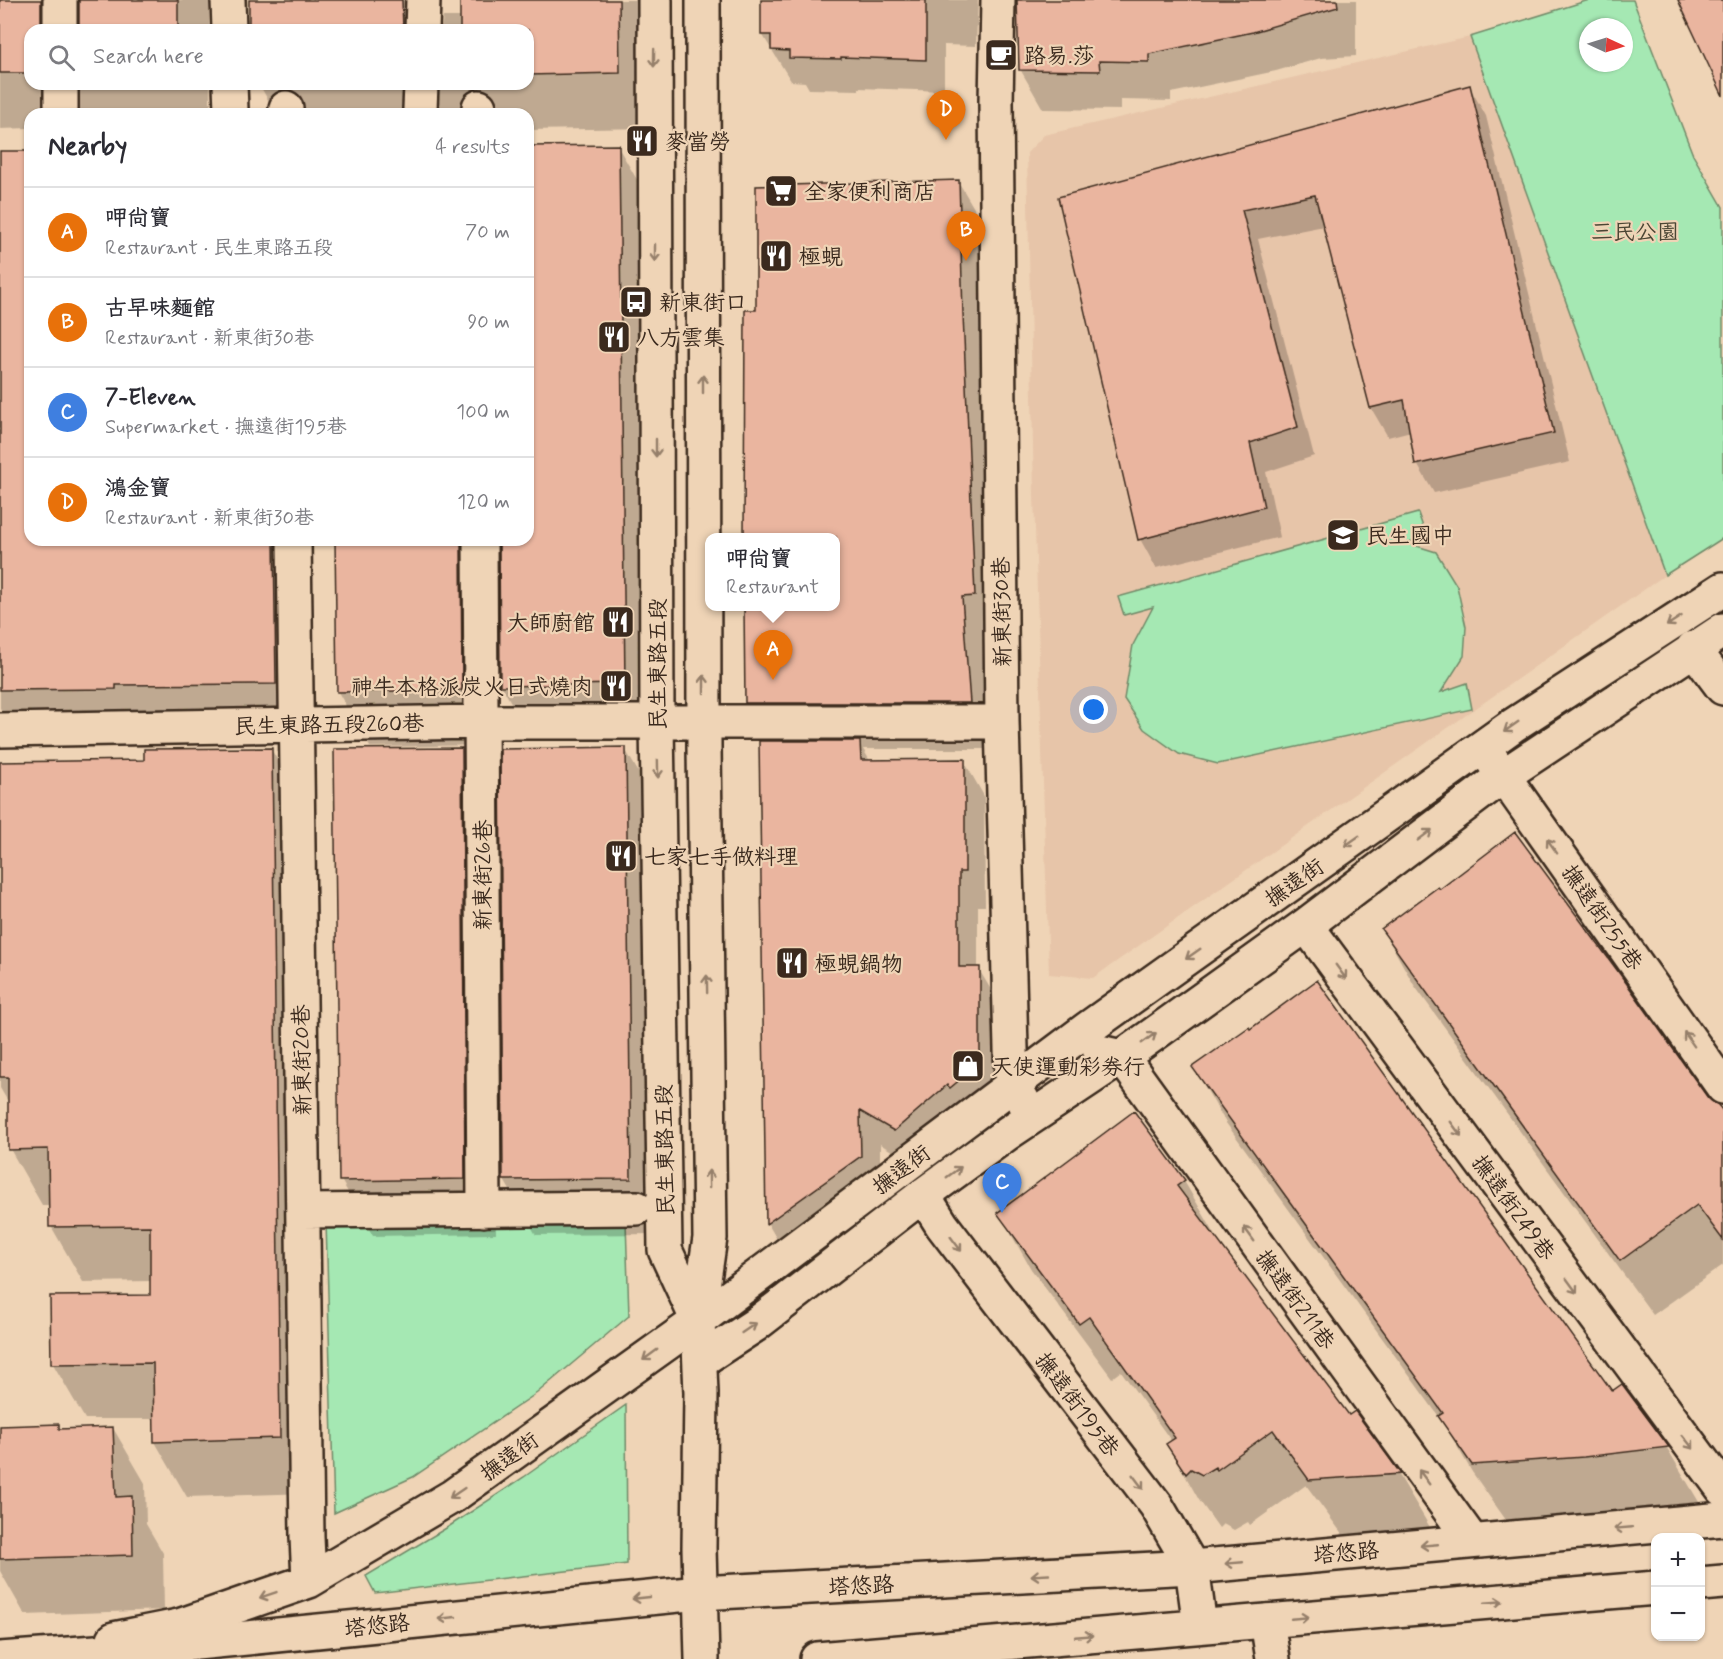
<!DOCTYPE html>
<meta charset="utf-8">
<style>
body{margin:0;font-family:Mynerve,"LXGW WenKai TC",sans-serif;background:#f7f7f7;color:#2b2b33}
.controls{position:absolute;right:18px;bottom:18px;display:grid;overflow:hidden;border-radius:12px;box-shadow:0 2px 4px #0004}
.controls button{width:54px;height:54px;display:grid;place-items:center;padding:0;border:0;border-bottom:2px solid #e1e1e2;background:#fff;color:#2b2b33;font:30px sans-serif}
.compass{position:absolute;left:1579px;top:18px;width:54px;height:54px;border-radius:50%;background:#fff;box-shadow:0 2px 4px #0004;rotate:94deg}
.you{position:absolute;left:1094px;top:710px;width:21px;height:21px;margin:-15px;border:4px solid #fff;border-radius:50%;background:#1a73e8;box-shadow:0 0 0 9px #1a73e833}
.badge{display:grid;place-items:center;width:39px;height:39px;border-radius:50%;background:#db2777;color:#fff;font-size:20px;font-weight:700}
.pin{position:absolute;translate:-50% -50px;filter:drop-shadow(0 2px 3px #0008)}
.pin::after{content:'';position:absolute;top:32px;width:21px;height:18px;background:inherit;clip-path:polygon(0 0,100% 0,50% 100%)}
.popup{position:absolute;left:705px;top:533px;width:135px;height:78px;box-sizing:border-box;display:grid;place-content:center;border-radius:12px;background:#fff;filter:drop-shadow(0 2px 4px #0005);font-size:20px;white-space:nowrap;color:#7c7c81}
.popup b{font-size:22px;color:#2b2b33}
.popup::after{content:'';position:absolute;left:50%;top:100%;margin-left:-12px;border:12px solid transparent;border-top-color:#fff}
.list{margin:0;padding:0;list-style:none}
h2{display:flex;justify-content:space-between;align-items:center;height:78px;margin:0;padding:0 24px;font-size:26px}
h2 small{font-size:20px;font-weight:400;color:#7c7c81}
.list li{display:grid;grid-template-columns:39px 1fr auto;gap:18px;align-items:center;box-sizing:border-box;height:90px;padding:0 24px;border-top:2px solid #e1e1e2}
.list b{display:block;font-size:22px;white-space:nowrap}
.list p{margin:0;font-size:20px;white-space:nowrap;color:#7c7c81}
.list em{font-size:20px;font-style:normal;color:#7c7c81}
.icon{flex:none;width:33px;height:33px;fill:none;stroke:currentColor;stroke-width:2;stroke-linecap:round;stroke-linejoin:round}
.map{position:relative;flex:none;width:1723px;height:1659px;overflow:hidden}
.search{position:absolute;background:#fff;box-shadow:0 2px 4px #0004;left:24px;top:24px;width:510px;height:66px;display:flex;align-items:center;gap:15px;box-sizing:border-box;padding:0 21px;border-radius:18px;color:#7c7c81;font-size:22px}
.panel{position:absolute;background:#fff;box-shadow:0 2px 4px #0004;left:24px;top:108px;width:510px;height:438px;border-radius:18px}
.map>svg:first-child{display:block}
.built{fill:#e7c5a9}
.green{fill:#a5e8b3;stroke:#708968;stroke-width:1.5;fill-rule:evenodd}
.shadow{fill:#0003}
.building{fill:#eab59f;stroke:#3b2a1e;stroke-width:1.5}
.lines{fill:none;stroke-linecap:round;stroke-linejoin:round}
.minor-casing{stroke:#3b2a1e;stroke-width:38}
.major-casing{stroke:#3b2a1e;stroke-width:38}
.minor{stroke:#efd4b6;stroke-width:33}
.major{stroke:#efd4b6;stroke-width:33}
.oneway{stroke:#957f6a}
.labels{text-anchor:middle;stroke-width:4.5;stroke-linejoin:round;paint-order:stroke}
.poi-label{font-size:22px;fill:#3b2a1e;stroke:#efd4b6;text-anchor:start}
.park-label{font-size:22px;fill:#4b4634;stroke:#efd4b6}
.street-label{font-size:22px;fill:#3b2a1e;stroke:#efd4b6}
</style>
<div class="map">
<svg width="1723" height="1659" viewBox="0 0 1723 1659">
<rect width="100%" height="100%" fill="#efd4b6"/>
<filter id="ink" filterUnits="userSpaceOnUse"><feTurbulence type="fractalNoise" baseFrequency=".0167" numOctaves="2"/><feDisplacementMap in="SourceGraphic" scale="12" xChannelSelector="R" yChannelSelector="G"/><feConvolveMatrix kernelMatrix="1 2 1 2 8 2 1 2 1" color-interpolation-filters="sRGB"/></filter>
<g filter="url(#ink)">
<path class="built" d="M1470,37L1665,575L1093,978L1049,974L1034,496L1027,153L1044,135Z"/>
<path class="green" d="M1589,0H1633L1693,155L1723,207V538L1665,575L1470,37ZM1588,27H1624V63H1588Z
M1418,513L1426,535L1407,543L1436,552L1457,586L1466,627L1464,656L1441,692L1467,683L1472,709L1218,764L1179,754L1144,729L1124,699L1133,645L1153,607L1124,615L1118,597Z
M326,1221L626,1222L629,1316L537,1393L413,1477L334,1513Z
M626,1405L627,1564L375,1593L366,1576L448,1527L524,1477Z"/>
<path class="shadow" d="M0,0H209V30H30V84H210V114H30V128L0,129Z
M251,0H433L434,30H251Z
M462,0H655L651,128L528,130V114H276L259,84H528V30H441L443,17H462Z
M763,0H978L976,46L944,45V91L859,88V90L809,89L805,82L791,81L762,34Z
M1017,0H1356V56L1321,58L1276,71L1171,93V101L1121,100V110L1043,109L1020,69Z
M1469,86L1486,116L1570,462L1434,493L1417,464L1411,431L1388,437L1371,408L1324,226L1258,239L1314,456L1266,472L1280,537L1156,568L1140,539L1060,198Z
M618,147L650,202L656,739L533,741L501,685V581L495,586L493,745L370,747L338,692L337,540H528V148Z
M0,152H30V540H305L307,739L22,745L0,708Z
M958,181L985,227L995,749H863L870,761H964L984,796L985,906H978V968L999,1003V1098L915,1165L880,1144V1191L788,1258L768,1224L760,742H769L747,703L836,606V538H745L746,312H757Z
M271,749L303,804L311,1493L187,1497L155,1442V1419H85L53,1364L52,1297L152,1296V1281L83,1282L51,1226V1205H42L10,1149V1105L0,1088V763L146,762Z
M625,749L657,804L662,1234L536,1235L504,1180Z
M462,750L494,805L496,1234L373,1236L341,1180Z
M1383,930L1707,1099L1723,1114V1265L1653,1315L1414,985Z
M1194,1068L1611,1393L1622,1386L1667,1448L1699,1502L1617,1512L1506,1520L1472,1472L1443,1422L1226,1123Z
M1184,1181L1216,1236L1214,1237L1349,1417L1355,1413L1399,1475L1431,1529L1343,1535L1306,1485L1250,1525L1248,1522L1234,1530L1223,1524L1219,1528L1199,1500L1168,1445L1172,1442L1121,1371L1112,1378L1031,1269L999,1213Z
M58,1425L61,1430L113,1428L145,1483L146,1524L163,1553L164,1610L25,1615L0,1571V1427Z"/>
<path class="building" d="M0,0H41V30H30V73H0Z
M79,0H178V30H79Z
M249,0H402L403,30H249Z
M460,0H619L620,73L528,75V30H460Z
M761,0H926V60L841,57V59L789,58V51L771,50V35H761Z
M1017,0H1337L1338,7L1253,32L1149,54V62L1099,61L1100,71L1019,70Z
M1678,0H1723V96Z
M1470,85L1554,433L1415,465L1404,400L1370,408L1315,195L1242,210L1298,427L1250,443L1264,507L1138,540L1058,197Z
M619,145L625,684L500,686L499,540H528V146Z
M0,151H30V540H274L276,684L116,685V689L0,690Z
M959,180L963,314L975,596L962,597L970,703H745L744,606H836V537H744L745,310H756V186Z
M335,540H461L462,690L337,692Z
M759,741H860L861,760L965,759V872H959V967H980V1063L950,1088L947,1085L894,1131L860,1111L861,1156L766,1224Z
M626,747L631,1179L503,1180L500,749Z
M272,748L280,1438L154,1442L153,1363L51,1364L50,1296L150,1295V1226L49,1227L48,1149L8,1150V1077H0V762L144,760V749Z
M462,748L465,1179L339,1181L334,749Z
M1515,832L1617,970L1708,1098L1718,1105L1723,1111V1240L1697,1205L1620,1261L1381,929L1438,887L1440,889Z
M1317,980L1612,1391L1622,1384L1669,1447L1584,1457L1472,1465L1438,1416L1443,1413L1192,1067L1249,1027L1250,1029Z
M1134,1111L1185,1180L1177,1186L1349,1415L1355,1411L1401,1474L1309,1480L1273,1430L1217,1470L1215,1467L1202,1475L1191,1469L1186,1474L1166,1444L1175,1438L1089,1317L1079,1324L997,1213Z
M59,1424V1429L113,1427L116,1497L132,1496L133,1555L0,1559V1426Z"/>
<g class="lines">
<g class="minor-casing">
<path id="minor" d="M60,0V30
M228,0L229,30
M655,0L657,722L665,1250L698,1321
M998,0L996,102L1002,722L1012,1085L1022,1099
M422,30L423,0
M61,84V111
M230,84L231,110
M479,107V114
M286,108V114
M420,109L421,84
M294,540L307,1537L309,1581
M480,540L484,1210
M1693,648L1723,688
M0,730L480,722H1002
M1490,757L1723,1087
M1306,925L1723,1489
M1100,1052L1122,1057L1472,1541
M923,1195L942,1225L1156,1505L1192,1567L1200,1626
M303,1211L637,1208
M700,1361L755,1325L923,1195L1008,1133L1122,1057L1306,925L1503,776L1723,630
M1267,1621L1273,1659
M114,1639L179,1626L309,1581L453,1496L698,1321L1087,1029L1512,726L1723,589
M702,1659L699,1548L701,1393L698,1321L710,1238L704,746L703,0"/>
</g>
<g class="major-casing">
<path id="major" d="M1700,1584L1723,1582
M0,1659L137,1649L699,1593L1192,1567L1723,1519
M817,1659L1656,1588"/>
</g>
<use href="#minor" class="minor"/>
<use href="#major" class="major"/>
</g>
<defs><path id="oneway-shaft" d="M-6 0H5M1.5-3L5.5 0L1.5 3" fill="none" stroke-width="1.6" stroke-linecap="round" stroke-linejoin="round" transform="scale(1.5)"/></defs>
<g class="oneway">
<use href="#oneway-shaft" transform="translate(654 58) rotate(91)"/>
<use href="#oneway-shaft" transform="translate(655 253) rotate(90)"/>
<use href="#oneway-shaft" transform="translate(703 384) rotate(-90)"/>
<use href="#oneway-shaft" transform="translate(656 448) rotate(90)"/>
<use href="#oneway-shaft" transform="translate(1674 621) rotate(147)"/>
<use href="#oneway-shaft" transform="translate(704 684) rotate(-90)"/>
<use href="#oneway-shaft" transform="translate(1511 727) rotate(145)"/>
<use href="#oneway-shaft" transform="translate(658 769) rotate(89)"/>
<use href="#oneway-shaft" transform="translate(1425 835) rotate(-37)"/>
<use href="#oneway-shaft" transform="translate(1352 841) rotate(145)"/>
<use href="#oneway-shaft" transform="translate(1552 846) rotate(-125)"/>
<use href="#oneway-shaft" transform="translate(1193 954) rotate(145)"/>
<use href="#oneway-shaft" transform="translate(1341 972) rotate(54)"/>
<use href="#oneway-shaft" transform="translate(707 984) rotate(-91)"/>
<use href="#oneway-shaft" transform="translate(1149 1038) rotate(-36)"/>
<use href="#oneway-shaft" transform="translate(1689 1039) rotate(-125)"/>
<use href="#oneway-shaft" transform="translate(1456 1129) rotate(54)"/>
<use href="#oneway-shaft" transform="translate(954 1172) rotate(-36)"/>
<use href="#oneway-shaft" transform="translate(709 1179) rotate(-91)"/>
<use href="#oneway-shaft" transform="translate(1249 1234) rotate(-126)"/>
<use href="#oneway-shaft" transform="translate(956 1244) rotate(53)"/>
<use href="#oneway-shaft" transform="translate(1572 1286) rotate(54)"/>
<use href="#oneway-shaft" transform="translate(749 1328) rotate(-34)"/>
<use href="#oneway-shaft" transform="translate(650 1355) rotate(144)"/>
<use href="#oneway-shaft" transform="translate(1688 1442) rotate(52)"/>
<use href="#oneway-shaft" transform="translate(1424 1477) rotate(-126)"/>
<use href="#oneway-shaft" transform="translate(1138 1482) rotate(53)"/>
<use href="#oneway-shaft" transform="translate(457 1493) rotate(146)"/>
<use href="#oneway-shaft" transform="translate(1623 1528) rotate(175)"/>
<use href="#oneway-shaft" transform="translate(1429 1545) rotate(175)"/>
<use href="#oneway-shaft" transform="translate(1234 1563) rotate(175)"/>
<use href="#oneway-shaft" transform="translate(1040 1575) rotate(177)"/>
<use href="#oneway-shaft" transform="translate(268 1595) rotate(161)"/>
<use href="#oneway-shaft" transform="translate(641 1598) rotate(174)"/>
<use href="#oneway-shaft" transform="translate(1494 1602) rotate(-5)"/>
<use href="#oneway-shaft" transform="translate(447 1618) rotate(174)"/>
<use href="#oneway-shaft" transform="translate(1300 1618) rotate(-5)"/>
<use href="#oneway-shaft" transform="translate(1084 1636) rotate(-5)"/>
</g>
</g>
<defs>
<g id="cafe-square" transform="scale(1.725)"><rect x="-9" y="-9" width="18" height="18" rx="4" fill="#3b2a1e" stroke="#efd4b6"/><path d="M-5.5-4.5H6V0H3Q3 3.5 0 3.5H-2.5Q-5.5 3.5-5.5 0ZM3-3.2v2h1.7v-2ZM-6 4.5H4V6H-6Z" fill="#fff"/></g>
<g id="restaurant-square" transform="scale(1.725)"><rect x="-9" y="-9" width="18" height="18" rx="4" fill="#3b2a1e" stroke="#efd4b6"/><path d="M-5-6h1v4h1v-4h1v4h1v-4h1v5L-1.5 .5V6h-2V.5L-5-1ZM5-6V6H3V1.5H1.5Q1.5-4 5-6Z" fill="#fff"/></g>
<g id="supermarket-square" transform="scale(1.725)"><rect x="-9" y="-9" width="18" height="18" rx="4" fill="#3b2a1e" stroke="#efd4b6"/><path d="M-6-5.5h2.5l.6 2H6L4.5 2H-2.5L-4.4-4H-6ZM-1.5 3.2a1.3 1.3 0 1 0 .1 0ZM3 3.2a1.3 1.3 0 1 0 .1 0Z" fill="#fff"/></g>
<g id="bus-square" transform="scale(1.725)"><rect x="-9" y="-9" width="18" height="18" rx="4" fill="#3b2a1e" stroke="#efd4b6"/><path d="M-5-6H5V4H4V6H2V4H-2V6H-4V4H-5ZM-3.5-4V0h7V-4ZM-3.5 1.2v1.5H-2V1.2ZM2 1.2v1.5H3.5V1.2Z" fill="#fff"/></g>
<g id="school-square" transform="scale(1.725)"><rect x="-9" y="-9" width="18" height="18" rx="4" fill="#3b2a1e" stroke="#efd4b6"/><path d="M0-5L7-2L0 1L-7-2ZM-4 1L0 2.5L4 1V4Q0 6-4 4Z" fill="#fff"/></g>
<g id="shop-square" transform="scale(1.725)"><rect x="-9" y="-9" width="18" height="18" rx="4" fill="#3b2a1e" stroke="#efd4b6"/><path d="M-5-2.5h2.3a2.7 3.5 0 0 1 5.4 0H5L5.5 6h-11ZM-1.5-2.5h3a1.5 2.3 0 0 0-3 0Z" fill="#fff"/></g>
</defs>
<g fill-rule="evenodd">
<use href="#cafe-square" x="1001" y="55"/>
<use href="#restaurant-square" x="642" y="141"/>
<use href="#supermarket-square" x="781" y="191"/>
<use href="#restaurant-square" x="776" y="256"/>
<use href="#bus-square" x="636" y="302"/>
<use href="#restaurant-square" x="614" y="337"/>
<use href="#school-square" x="1343" y="535"/>
<use href="#restaurant-square" x="618" y="622"/>
<use href="#restaurant-square" x="616" y="686"/>
<use href="#restaurant-square" x="621" y="856"/>
<use href="#restaurant-square" x="792" y="963"/>
<use href="#shop-square" x="968" y="1066"/>
</g>
<g class="labels">
<g class="poi-label">
<text x="1024" y="63">路易.莎</text>
<text x="665" y="149">麥當勞</text>
<text x="804" y="199">全家便利商店</text>
<text x="799" y="264">極蜆</text>
<text x="659" y="310">新東街口</text>
<text x="637" y="345">八方雲集</text>
<text x="1366" y="543">民生國中</text>
<text x="595" y="630" text-anchor="end">大師廚館</text>
<text x="593" y="694" text-anchor="end">神牛本格派炭火日式燒肉</text>
<text x="644" y="864">七家七手做料理</text>
<text x="815" y="971">極蜆鍋物</text>
<text x="991" y="1074">天使運動彩券行</text>
</g>
<g class="park-label">
<text x="1635" y="239">三民公園</text>
</g>
<g class="street-label">
<text transform="translate(1001 612) rotate(-91)" y="8">新東街30巷</text>
<text transform="translate(657 664) rotate(-90)" y="8">民生東路五段</text>
<text transform="translate(329 724) rotate(-1)" y="8">民生東路五段260巷</text>
<text transform="translate(482 875) rotate(-90)" y="8">新東街26巷</text>
<text transform="translate(1294 882) rotate(-35)" y="8">撫遠街</text>
<text transform="translate(1603 917) rotate(55)" y="8">撫遠街255巷</text>
<text transform="translate(301 1060) rotate(-91)" y="8">新東街20巷</text>
<text transform="translate(664 1150) rotate(-91)" y="8">民生東路五段</text>
<text transform="translate(901 1169) rotate(-37)" y="8">撫遠街</text>
<text transform="translate(1514 1207) rotate(54)" y="8">撫遠街249巷</text>
<text transform="translate(1296 1299) rotate(54)" y="8">撫遠街211巷</text>
<text transform="translate(1078 1404) rotate(53)" y="8">撫遠街195巷</text>
<text transform="translate(509 1456) rotate(-36)" y="8">撫遠街</text>
<text transform="translate(1346 1552) rotate(-5)" y="8">塔悠路</text>
<text transform="translate(861 1585) rotate(-3)" y="8">塔悠路</text>
<text transform="translate(377 1625) rotate(-6)" y="8">塔悠路</text>
</g>
</g>
</svg>
<div class="controls">
<button>+</button>
<button>−</button>
</div>
<svg class="compass" viewBox="-18 -18 36 36"><path d="M0-13l5 13h-10z" fill="#e53935"/><path d="M0 13l5-13h-10z" fill="#7c7c81"/></svg>
<div class="you"></div>
<div class="pin badge" style="left:773px;top:680px;background:#e8710a">A</div>
<div class="popup"><b>呷尚寶</b>Restaurant</div>
<div class="pin badge" style="left:966px;top:261px;background:#e8710a">B</div>
<div class="pin badge" style="left:1002px;top:1213px;background:#3f7fe0">C</div>
<div class="pin badge" style="left:946px;top:140px;background:#e8710a">D</div>
<div class="search"><svg class="icon" aria-label="search" viewBox="0 0 24 24"><circle cx="10" cy="10" r="6"/><path d="M15 15l6 6"/></svg>Search here</div>
<section class="panel">
<h2>Nearby<small>4 results</small></h2>
<ul class="list">
<li><span class="badge" style="background:#e8710a">A</span><div><b>呷尚寶</b><p>Restaurant · 民生東路五段</p></div><em>70 m</em></li>
<li><span class="badge" style="background:#e8710a">B</span><div><b>古早味麵館</b><p>Restaurant · 新東街30巷</p></div><em>90 m</em></li>
<li><span class="badge" style="background:#3f7fe0">C</span><div><b>7-Eleven</b><p>Supermarket · 撫遠街195巷</p></div><em>100 m</em></li>
<li><span class="badge" style="background:#e8710a">D</span><div><b>鴻金寶</b><p>Restaurant · 新東街30巷</p></div><em>120 m</em></li>
</ul>
</section>
</div>
